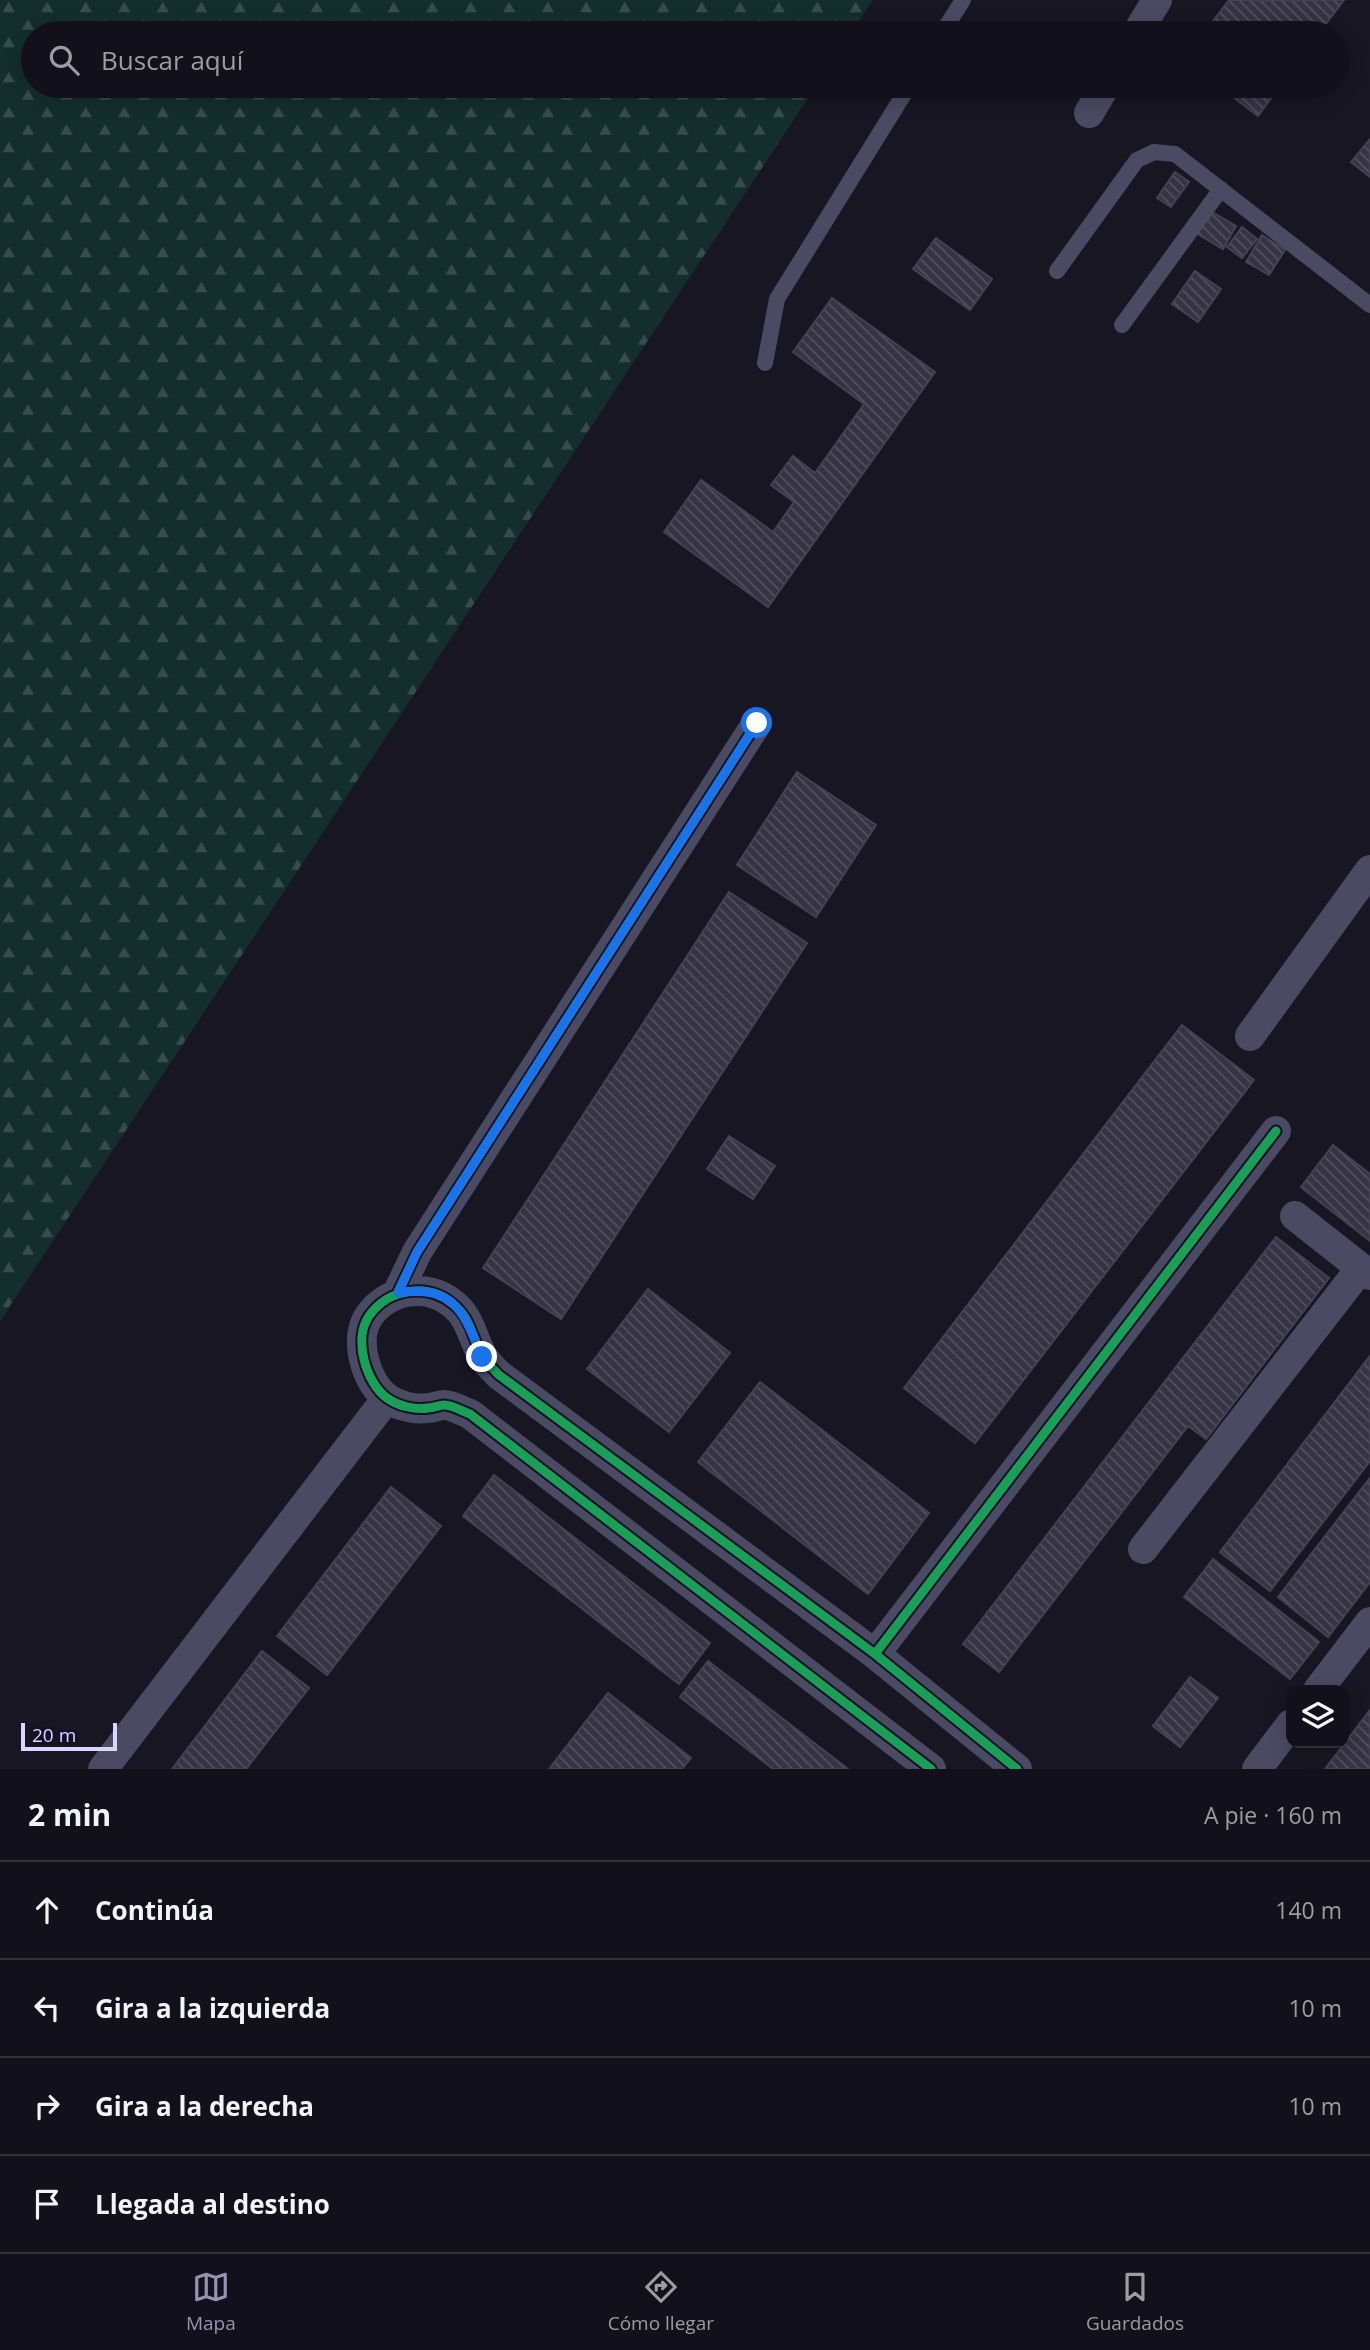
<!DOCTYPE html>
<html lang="es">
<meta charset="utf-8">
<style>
body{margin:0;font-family:"Open Sans",sans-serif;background:#1b1923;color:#f1f3f6}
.controls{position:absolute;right:21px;bottom:21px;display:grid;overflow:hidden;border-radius:14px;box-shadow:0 4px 18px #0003}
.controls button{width:63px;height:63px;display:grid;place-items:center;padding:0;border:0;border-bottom:2px solid #313039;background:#12101a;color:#f1f3f6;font:35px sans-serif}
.scale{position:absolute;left:21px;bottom:18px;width:96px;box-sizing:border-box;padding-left:7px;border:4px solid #dbd6ff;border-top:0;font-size:19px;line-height:24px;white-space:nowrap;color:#dbd6ff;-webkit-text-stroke:5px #141028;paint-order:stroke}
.stop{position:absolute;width:21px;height:21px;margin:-16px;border:5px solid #1a73e8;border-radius:50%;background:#fff}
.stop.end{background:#1a73e8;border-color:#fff;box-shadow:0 2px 7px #0008}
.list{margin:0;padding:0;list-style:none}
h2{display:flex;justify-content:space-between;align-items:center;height:91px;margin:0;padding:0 28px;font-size:30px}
h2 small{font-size:23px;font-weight:400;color:#9c9da2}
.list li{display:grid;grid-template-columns:46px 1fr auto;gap:21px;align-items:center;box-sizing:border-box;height:98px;padding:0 28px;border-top:2px solid #313039}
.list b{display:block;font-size:26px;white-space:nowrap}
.list em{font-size:23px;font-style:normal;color:#9c9da2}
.icon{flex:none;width:38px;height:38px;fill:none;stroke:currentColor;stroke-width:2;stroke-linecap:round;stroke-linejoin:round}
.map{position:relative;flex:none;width:1370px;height:1769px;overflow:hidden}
.search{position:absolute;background:#12101a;box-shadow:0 4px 18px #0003;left:21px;right:21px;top:21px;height:77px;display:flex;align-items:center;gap:18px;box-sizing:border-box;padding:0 24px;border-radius:38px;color:#9c9da2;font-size:26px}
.sheet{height:483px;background:#12101a}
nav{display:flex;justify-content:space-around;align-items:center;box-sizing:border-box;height:98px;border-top:2px solid #313039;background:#12101a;font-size:19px;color:#9c9da2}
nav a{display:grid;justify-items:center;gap:4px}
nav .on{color:#9793b2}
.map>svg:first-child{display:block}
.forest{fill:url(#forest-firs)}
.building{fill:url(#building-back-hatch);stroke:#444155;stroke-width:2}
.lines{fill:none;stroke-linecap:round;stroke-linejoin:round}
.lane{stroke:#4b4a63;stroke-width:16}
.street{stroke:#4b4a63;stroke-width:30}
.cycleway-casing{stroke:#141028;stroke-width:13}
.cycleway{stroke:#1a9f57;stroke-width:9}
.route{stroke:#1a73e8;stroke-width:9}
</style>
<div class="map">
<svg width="1370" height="1769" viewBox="0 0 1370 1769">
<defs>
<pattern id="forest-firs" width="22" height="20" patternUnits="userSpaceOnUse" patternTransform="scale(1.75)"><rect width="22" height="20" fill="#142e2e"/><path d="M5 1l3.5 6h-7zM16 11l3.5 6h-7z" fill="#364c4d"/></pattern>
<pattern id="building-back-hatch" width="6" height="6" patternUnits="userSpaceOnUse" patternTransform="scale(1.75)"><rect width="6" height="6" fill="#363444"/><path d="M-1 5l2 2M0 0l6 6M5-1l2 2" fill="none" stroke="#525160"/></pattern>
</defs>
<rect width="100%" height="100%" fill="#181622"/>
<path class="forest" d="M0,0H873L851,33H33V86H816L0,1321Z"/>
<path class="building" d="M1229,0H1344L1319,33H1204Z
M1230,86H1280L1258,116L1225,91Z
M1370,139V177L1351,162Z
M1175,172L1189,182L1171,207L1157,198Z
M1209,210L1236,226L1223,249L1196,233Z
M1242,227L1257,239L1242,258L1227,247Z
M1262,235L1285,250L1269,275L1246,262Z
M936,238L992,279L970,310L913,269Z
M1195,271L1221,289L1198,322L1172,304Z
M832,298L935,372L768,607L664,532L701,480L773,532L794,502L771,485L793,456L815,473L864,404L793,352Z
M797,772L876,825L816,917L737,865Z
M729,892L807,943L561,1319L483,1268Z
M1182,1025L1254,1080L975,1443L904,1388Z
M729,1136L775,1166L753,1199L707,1169Z
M1333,1145L1370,1174V1241L1301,1187Z
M1276,1237L1329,1278L1206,1439L1188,1426L999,1672L963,1644Z
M648,1289L730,1353L669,1432L587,1369Z
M1370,1356V1461L1270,1591L1220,1552Z
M760,1382L929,1513L868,1594L698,1462Z
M494,1475L710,1643L679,1684L463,1516Z
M1370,1478V1582L1328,1637L1278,1597Z
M391,1487L441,1526L327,1675L277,1636Z
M1213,1559L1319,1642L1290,1679L1184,1597Z
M262,1651L309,1688L246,1769H172Z
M708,1661L848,1769H773L680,1697Z
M1190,1677L1218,1698L1180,1747L1153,1726Z
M608,1693L691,1758L682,1769H549Z
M1370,1710V1769H1325Z"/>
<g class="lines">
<path class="lane" d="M942,33L963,0
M1057,271L1137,160L1154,152L1175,154L1370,305
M1122,325L1221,189
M765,363L777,299L909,86"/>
<path class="street" d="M1137,33L1157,0
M1089,113L1105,86
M1250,1036L1370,870
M1295,1216L1370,1275
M398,1292L417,1252L757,723
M1143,1549L1361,1268
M875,1654L1276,1131
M1318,1690L1370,1622
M103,1769L387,1398
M931,1769L470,1414C462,1411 452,1405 444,1405C439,1405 434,1408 428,1408C415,1410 398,1406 387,1398C366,1383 353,1339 369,1316C388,1289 427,1282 453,1304C470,1317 472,1337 482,1355C486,1362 493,1369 499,1375L875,1654L1017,1769
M1257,1769L1291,1724"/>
<g class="cycleway-casing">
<path id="cycleway" d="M398,1292L417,1252L757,723
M875,1654L1276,1131
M931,1769L470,1414C462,1411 452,1405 444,1405C439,1405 434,1408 428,1408C415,1410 398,1406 387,1398C366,1383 353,1339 369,1316C388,1289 427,1282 453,1304C470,1317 472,1337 482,1355C486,1362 493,1369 499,1375L875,1654L1017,1769"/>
</g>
<use href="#cycleway" class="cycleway"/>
</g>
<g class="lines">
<path class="route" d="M482,1357C463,1311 455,1285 398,1293L417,1252L757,723"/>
</g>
</svg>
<div class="controls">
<button><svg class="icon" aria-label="layers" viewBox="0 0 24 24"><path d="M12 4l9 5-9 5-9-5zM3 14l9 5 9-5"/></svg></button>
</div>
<div class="scale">20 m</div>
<div class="stop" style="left:757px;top:723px"></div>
<div class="stop end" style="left:482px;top:1357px"></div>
<div class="search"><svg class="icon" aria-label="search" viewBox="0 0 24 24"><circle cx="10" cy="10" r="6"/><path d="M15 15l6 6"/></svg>Buscar aquí</div>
</div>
<section class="sheet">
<h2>2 min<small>A pie · 160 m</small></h2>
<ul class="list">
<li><svg class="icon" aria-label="ahead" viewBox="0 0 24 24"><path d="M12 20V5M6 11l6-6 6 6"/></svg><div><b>Continúa</b></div><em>140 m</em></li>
<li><svg class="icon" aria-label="left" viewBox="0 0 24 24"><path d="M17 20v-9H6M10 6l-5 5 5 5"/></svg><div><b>Gira a la izquierda</b></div><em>10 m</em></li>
<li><svg class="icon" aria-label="right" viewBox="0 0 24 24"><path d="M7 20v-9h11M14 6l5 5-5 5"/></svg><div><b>Gira a la derecha</b></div><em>10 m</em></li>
<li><svg class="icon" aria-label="arrive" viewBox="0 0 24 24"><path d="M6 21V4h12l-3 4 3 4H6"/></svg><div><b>Llegada al destino</b></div></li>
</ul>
</section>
<nav>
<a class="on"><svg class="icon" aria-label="map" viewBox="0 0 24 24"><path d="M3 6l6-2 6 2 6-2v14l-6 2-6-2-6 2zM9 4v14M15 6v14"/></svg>Mapa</a>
<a><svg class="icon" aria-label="directions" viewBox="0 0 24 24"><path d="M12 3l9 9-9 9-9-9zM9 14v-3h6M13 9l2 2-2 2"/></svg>Cómo llegar</a>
<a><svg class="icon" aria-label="saved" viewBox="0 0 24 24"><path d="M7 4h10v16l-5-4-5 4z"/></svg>Guardados</a>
</nav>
